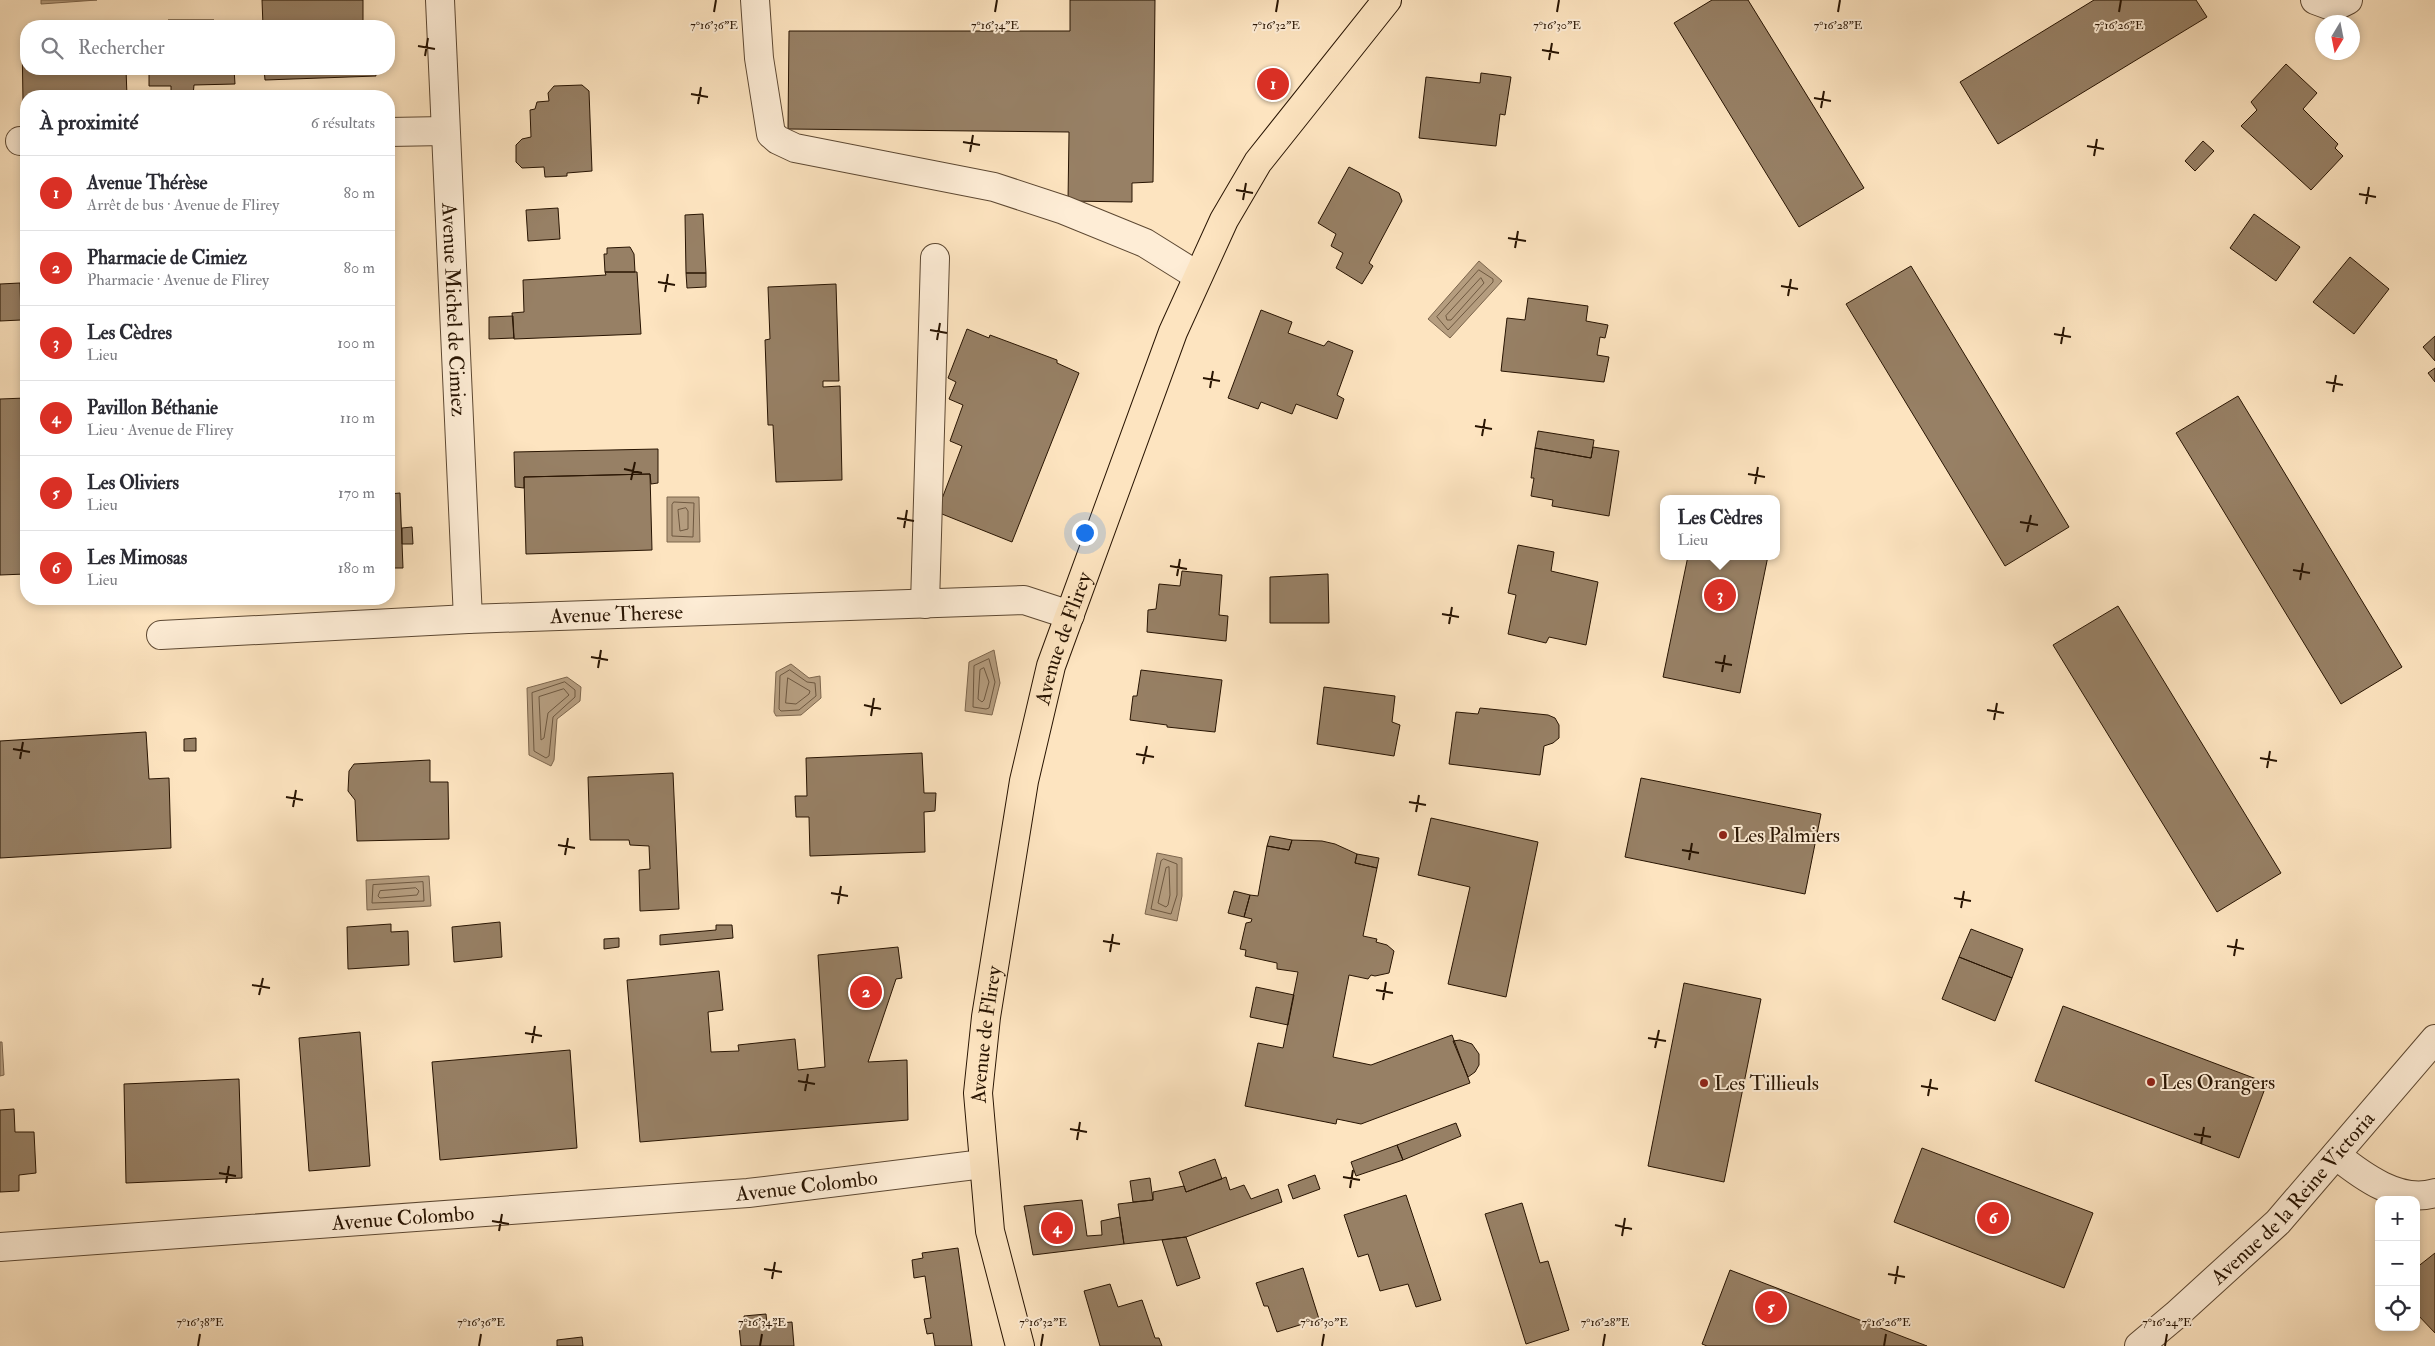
<!DOCTYPE html>
<html lang="fr">
<meta charset="utf-8">
<style>
body{margin:0;font-family:"IM FELL Double Pica",serif;background:#f2f2f3;color:#2b2b33}
.controls{position:absolute;right:15px;bottom:15px;display:grid;overflow:hidden;border-radius:10px;box-shadow:0 2px 8px #0003}
.controls button{width:45px;height:45px;display:grid;place-items:center;padding:0;border:0;border-bottom:1px solid #e1e1e2;background:#fff;color:#2b2b33;font:25px sans-serif}
.compass{position:absolute;left:2315px;top:15px;width:45px;height:45px;border-radius:50%;background:#fff;box-shadow:0 2px 8px #0003;rotate:190deg}
.you{position:absolute;left:1084px;top:532px;width:18px;height:18px;margin:-12px;border:4px solid #fff;border-radius:50%;background:#1a73e8;box-shadow:0 0 0 8px #1a73e833}
.badge{display:grid;place-items:center;width:32px;height:32px;border-radius:50%;background:#d93025;color:#fff;font-size:16px;font-weight:700}
.pin{position:absolute;translate:-50% -50%;border:2px solid #fff;box-shadow:0 1px 5px #0006}
.popup{position:absolute;left:1660px;top:495px;width:120px;height:65px;box-sizing:border-box;display:grid;place-content:center;border-radius:10px;background:#fff;filter:drop-shadow(0 1px 4px #0005);font-size:16px;white-space:nowrap;color:#7c7c81}
.popup b{font-size:19px;color:#2b2b33}
.popup::after{content:'';position:absolute;left:50%;top:100%;margin-left:-10px;border:10px solid transparent;border-top-color:#fff}
.list{margin:0;padding:0;list-style:none}
h2{display:flex;justify-content:space-between;align-items:center;height:65px;margin:0;padding:0 20px;font-size:21px}
h2 small{font-size:16px;font-weight:400;color:#7c7c81}
.list li{display:grid;grid-template-columns:32px 1fr auto;gap:15px;align-items:center;box-sizing:border-box;height:75px;padding:0 20px;border-top:1px solid #e1e1e2}
.list b{display:block;font-size:19px;white-space:nowrap}
.list p{margin:0;font-size:16px;white-space:nowrap;color:#7c7c81}
.list em{font-size:16px;font-style:normal;color:#7c7c81}
.icon{flex:none;width:28px;height:28px;fill:none;stroke:currentColor;stroke-width:2;stroke-linecap:round;stroke-linejoin:round}
.map{position:relative;flex:none;width:2435px;height:1346px;overflow:hidden}
.search{position:absolute;background:#fff;box-shadow:0 2px 8px #0003;left:20px;top:20px;width:375px;height:55px;display:flex;align-items:center;gap:12px;box-sizing:border-box;padding:0 18px;border-radius:20px;color:#7c7c81;font-size:19px}
.panel{position:absolute;background:#fff;box-shadow:0 2px 8px #0003;left:20px;top:90px;width:375px;height:515px;border-radius:20px}
.map>svg:first-child{display:block}
.water{fill:#b59d7f;stroke:#7d664d}
.lines{fill:none;stroke-linecap:round;stroke-linejoin:round}
.shore{stroke:#6e5840;stroke-width:1}
.building{fill:#978065;stroke:#281402}
.minor-casing{stroke:#5d4832;stroke-width:30}
.major-casing{stroke:#281402;stroke-width:30}
.minor{stroke:#feedd6;stroke-width:28}
.major{stroke:#fde4c0;stroke-width:28}
.ticks{fill:none;stroke:#281402;stroke-width:2}
.poi-dot{fill:#8f2418;stroke:#feedd6;stroke-width:2}
.labels{text-anchor:middle;stroke-width:4;stroke-linejoin:round;paint-order:stroke}
.street-label{font-size:21px;fill:#281402;stroke:#feedd6}
.poi-label{font-size:21px;fill:#281402;stroke:#feedd6;text-anchor:start}
.ticks-label{font-size:12px;text-anchor:middle;fill:#281402;stroke:#feedd6;stroke-width:4;stroke-linejoin:round;paint-order:stroke}
</style>
<div class="map">
<svg width="2435" height="1346" viewBox="0 0 2435 1346">
<rect width="100%" height="100%" fill="#fde4c0"/>
<filter id="stains"><feTurbulence type="fractalNoise" baseFrequency=".004" numOctaves="4"/><feColorMatrix values="0 0 0 0 .2 0 0 0 0 .09 0 0 0 0 .02 0 0 0 .5 -.17"/></filter>
<radialGradient id="worn" r=".72"><stop offset=".6" stop-color="#630" stop-opacity="0"/><stop offset="1" stop-color="#630" stop-opacity=".3"/></radialGradient>
<path class="water" d="M41,0H97L41,4Z
M1479,261L1502,281L1450,338L1428,319Z
M667,497H699L700,542H667Z
M994,650L1000,683L992,715L965,711L969,662Z
M791,664L809,678L820,676L821,698L801,715L776,716L774,712L776,672Z
M567,677L581,687L580,701L557,719L554,760L551,766L529,755L527,688Z
M1157,853L1182,858V896L1177,921L1145,914Z
M429,876L431,906L367,910L366,880Z
M0,1042H2L4,1075L0,1076Z"/>
<g class="lines">
<path class="shore" d="M1479,270L1493,279V282L1448,330L1437,317Z
M1481,278L1484,283L1451,320H1447L1446,316Z
M674,502L694,503L693,537L672,536V505Z
M686,508L688,511V529L680,531L678,510Z
M989,659L995,682L989,708L986,709L973,707L974,666Z
M984,668L989,682L984,700L982,702L978,699L980,670Z
M790,670L807,682L815,683L816,696L799,710L781,711L779,709L780,676Z
M788,678L810,691L809,694L796,704L786,703Z
M565,682L575,690V697L553,717L549,756L546,758L534,751L532,693Z
M564,689L569,695L548,713L544,738L541,740L539,697Z
M1164,859L1177,864V895L1171,914L1151,909L1161,861Z
M1169,867L1170,895L1168,905L1166,907L1158,903L1166,868Z
M423,882L424,901L372,903L373,885Z
M416,888L419,891L417,895L380,898L378,896L380,891Z"/>
</g>
<path class="building" d="M262,0H363V25L374,24V26H263Z
M1070,0H1155L1153,182L1132,183V202L1068,201L1069,132L788,129L789,31H1070Z
M1712,0H1748L1864,188L1799,227L1674,23Z
M2094,0H2196L2207,17L1998,144L1960,82Z
M168,20H214V26H168Z
M22,37H26V69H126L127,96H26V102H23Z
M2286,64L2317,93L2303,109L2338,144L2335,148L2343,156L2311,190L2241,126L2257,110L2251,102Z
M149,69H234L235,84L194,85L193,96H171V86H149Z
M264,69H375L376,76L265,80Z
M1481,73L1511,77L1505,115L1500,114L1496,146L1419,138L1426,77L1480,83Z
M582,85L589,91L592,171L567,173V176L545,177L544,167L522,168L516,162V145L522,139L531,137L530,110L535,109L537,102L549,101L548,93L554,86Z
M2203,141L2214,151L2195,171L2185,161Z
M1349,167L1399,193L1402,201L1369,263L1373,266L1362,284L1336,268L1343,253L1331,246L1336,234L1318,223Z
M558,208L560,239L528,241L526,210Z
M703,214L706,273H686L685,215Z
M2254,214L2300,247L2276,281L2230,248Z
M630,247L634,254L635,272H605L604,254H607V248Z
M2350,257L2389,289L2354,334L2313,302Z
M1911,266L2069,527L2005,566L1846,304Z
M605,272H637L641,334L514,339L512,313L524,312L523,280L606,275Z
M686,273H706V287L687,288Z
M20,283L21,320L0,321V284Z
M836,284L839,381H823V387L840,386L842,480L776,482L773,425H768L765,340L770,339L768,287Z
M389,294H391L392,333H389Z
M1528,298L1588,306L1586,321L1608,325L1605,338L1600,337L1597,355L1609,357L1604,382L1501,371L1507,318L1525,320Z
M1261,310L1292,322L1288,333L1324,346L1328,341L1353,351L1337,395L1344,399L1337,419L1296,404L1292,414L1261,402L1258,409L1228,398Z
M513,316L514,338L489,339V317Z
M967,329L989,338L990,335L1057,360V363L1079,373L1012,542L937,512L962,446L950,441L963,405L949,399L956,382L948,378Z
M2435,336V361L2423,347Z
M2435,368V382L2428,373Z
M2238,396L2402,667L2341,704L2176,433Z
M26,398V574L0,575V399Z
M1538,431L1594,440L1591,458L1535,448Z
M1593,447L1619,451L1609,516L1552,506L1553,500L1531,496L1534,478H1531L1535,448L1591,458Z
M658,449V483L651,484L650,474L524,477V488L515,487L514,452Z
M650,474L652,550L526,554L524,477Z
M400,493L403,568H389V494Z
M412,527L413,544H402V528Z
M1518,545L1554,552L1551,571L1598,582L1586,645L1549,637L1546,643L1508,634L1516,595L1508,593Z
M1688,556H1768L1740,693L1663,677Z
M1182,571L1222,575L1219,615L1228,616L1226,641L1147,632L1148,610L1156,609L1159,584L1180,586Z
M1328,574L1329,623H1270V577Z
M2118,606L2281,873L2217,912L2053,645Z
M1141,670L1222,680L1215,732L1167,727V725L1130,720L1133,696H1137Z
M1324,687L1395,696L1392,722L1400,725L1394,756L1317,744Z
M1480,708L1548,715L1555,718L1559,725V738L1553,743L1544,746L1540,775L1449,764L1456,712L1478,714Z
M146,732L149,779L169,778L171,848L0,858V741Z
M196,738V751H184V739Z
M922,753L924,793H936L935,811L924,812L925,852L810,856L809,817H796L795,796H807L806,758Z
M430,760V782H448L449,839L357,841L355,800L348,791L349,771L354,764Z
M673,773L679,909L640,911L639,870L650,869L649,846L630,845L629,840H590L588,777Z
M1641,778L1821,814L1805,894L1625,857Z
M1431,818L1538,842L1506,997L1448,984L1470,887L1418,875Z
M1270,836L1292,840L1289,850L1267,846Z
M1292,840L1322,841L1335,844L1357,854L1355,863L1377,868L1363,936L1377,939L1376,942L1387,945L1394,951L1389,973L1375,976L1371,975L1368,979L1349,975L1333,1057L1371,1065L1452,1035L1470,1083L1361,1124L1337,1119L1336,1124L1245,1106L1258,1043L1283,1048L1298,972L1277,969V963L1245,956L1246,950L1240,949L1246,923L1251,922L1252,919L1244,917L1250,895L1258,896L1267,846L1289,850Z
M1357,854L1379,858L1377,868L1355,863Z
M1234,891L1250,895L1244,917L1228,913Z
M500,922L502,957L454,962L452,927Z
M391,924V932L408,931L409,965L348,969L347,927Z
M716,925H732L733,938L660,945V935L716,930Z
M1971,929L2023,949L2012,978L1959,957Z
M619,938V947L604,949V939Z
M898,947L902,978L896,979L868,1062L907,1060L908,1120L640,1142L627,980L719,971L723,1010L708,1012L711,1052L739,1051L738,1045L795,1039L798,1070L825,1067L818,955Z
M1959,957L2012,978L1995,1021L1942,999Z
M1684,983L1761,999L1724,1182L1648,1166Z
M1256,987L1294,995L1288,1025L1250,1017Z
M2063,1006L2267,1083L2239,1158L2035,1081Z
M360,1032L370,1166L309,1171L299,1038Z
M1460,1040L1472,1044L1479,1054V1065L1475,1072L1468,1077L1453,1041Z
M570,1050L577,1148L440,1160L432,1062Z
M239,1079L242,1178L126,1183L124,1084Z
M14,1109L15,1132H34L36,1173L19,1175V1191L0,1192V1110Z
M1456,1123L1461,1136L1403,1160L1397,1145Z
M1397,1145L1403,1160L1356,1176L1351,1162Z
M1922,1148L2093,1213L2064,1288L1894,1222Z
M1215,1159L1222,1179L1186,1192L1179,1172Z
M1315,1175L1320,1189L1293,1199L1288,1185Z
M1226,1177L1230,1190L1244,1185L1251,1199L1278,1189L1282,1202L1186,1237L1124,1244L1118,1204L1153,1200V1192L1184,1186L1186,1192Z
M1150,1178L1153,1200L1133,1202L1130,1181Z
M1406,1195L1441,1300L1416,1307L1408,1284L1380,1291L1368,1254L1358,1257L1344,1215Z
M1082,1200L1087,1236L1102,1235L1101,1221L1120,1217L1124,1244L1033,1255L1024,1206Z
M1522,1203L1540,1263L1548,1261L1569,1330L1526,1344L1485,1214Z
M1186,1237L1200,1278L1177,1286L1162,1240Z
M958,1248L972,1346H935L933,1333L927,1334L924,1319L931,1318L925,1276L914,1278L912,1260L923,1258L922,1253Z
M2435,1253V1333L2416,1313V1268Z
M1303,1268L1319,1319L1277,1332L1268,1306H1264L1256,1283Z
M1730,1270L1927,1346H1707L1702,1344Z
M1110,1284L1118,1307L1142,1300L1155,1338H1159L1162,1346H1100L1084,1291Z
M766,1314L767,1324L792,1322L794,1346H741L739,1326L744,1324V1316Z
M582,1337L583,1346H557V1340Z"/>
<g class="lines">
<g class="minor-casing">
<g id="minor">
<path id="s1" d="M440,0L468,619"/>
<path d="M755,0L759,58L771,134L778,140L795,148L994,187L1064,210L1145,243L1198,276"/>
<path d="M2315,0L2334,7L2348,0"/>
<path d="M389,132L445,131"/>
<path d="M20,141H26"/>
<path d="M925,604L935,258"/>
<path id="s2" d="M161,635L468,619L1024,600L1070,615"/>
<path d="M2336,1155C2362,1176 2400,1204 2435,1193"/>
<path id="s3" d="M0,1247L748,1193L983,1164"/>
<path id="s4" d="M2139,1346L2176,1315L2278,1222L2435,1039"/>
</g>
</g>
<g class="major-casing">
<g id="major">
<path id="s5" d="M1020,1346L990,1231L978,1093L986,1017L1024,781L1051,666L1173,332L1224,220L1258,162L1387,0"/>
</g>
</g>
<use href="#minor" class="minor"/>
<use href="#major" class="major"/>
</g>
<path class="ticks" d="M714,12L716,0M995,12L997,0M1276,12L1278,0M1557,12L1559,0M1838,12L1840,0M2119,12L2121,0M418,46L435,49M1542,50L1559,53M425,56L428,38M1549,60L1552,43M691,94L708,97M1814,98L1831,101M698,104L701,87M1821,108L1824,91M963,142L980,145M2087,146L2104,149M970,152L973,135M2094,156L2097,139M1236,190L1253,193M2359,194L2376,197M1243,200L1246,183M2366,204L2369,187M1508,238L1526,241M1515,248L1518,231M658,282L675,285M1781,286L1798,289M665,292L668,274M1788,296L1791,279M930,330L947,333M2054,334L2071,337M937,340L940,323M2061,344L2064,327M1203,378L1220,381M2326,382L2343,385M1210,388L1213,371M2333,392L2336,375M1475,426L1492,429M1482,436L1485,419M624,469L642,473M1748,474L1765,477M631,480L635,462M1755,484L1758,467M897,518L914,521M2020,522L2038,525M904,528L907,510M2027,532L2031,515M1170,566L1187,569M2293,570L2310,573M1177,576L1180,559M2300,580L2303,563M1442,614L1459,617M1449,624L1452,607M591,657L608,660M1715,662L1732,665M598,668L601,650M1722,672L1725,655M864,705L881,709M1987,710L2004,713M871,716L874,698M1994,720L1997,703M13,749L30,752M1136,754L1154,757M2260,758L2277,761M20,759L23,742M1143,764L1147,746M2267,768L2270,751M286,797L303,800M1409,802L1426,805M293,807L296,790M1416,812L1419,795M558,845L575,848M1682,850L1699,853M565,855L568,838M1689,860L1692,843M831,893L848,896M1954,898L1971,901M838,904L841,886M1961,908L1964,891M1103,941L1120,944M2227,946L2244,949M1110,952L1113,934M2234,956L2237,939M252,985L270,988M1376,990L1393,993M259,995L263,978M1383,1000L1386,982M525,1033L542,1036M1648,1038L1666,1041M532,1043L535,1026M1655,1048L1659,1030M798,1081L815,1084M1921,1086L1938,1089M805,1091L808,1074M1928,1096L1931,1079M1070,1129L1087,1132M2194,1134L2211,1137M1077,1140L1080,1122M2201,1144L2204,1127M219,1173L236,1176M1343,1177L1360,1180M226,1183L229,1166M1350,1188L1353,1170M492,1221L509,1224M1615,1225L1632,1229M499,1231L502,1214M1622,1236L1625,1218M764,1269L782,1272M1888,1274L1905,1277M772,1279L775,1262M1895,1284L1898,1266M198,1346L200,1334M479,1346L481,1334M760,1346L762,1334M1041,1346L1043,1334M1322,1346L1324,1334M1603,1346L1605,1334M1884,1346L1886,1334M2165,1346L2167,1334"/>
<g class="poi-dot">
<circle cx="1723" cy="835" r="5"/>
<circle cx="2151" cy="1082" r="5"/>
<circle cx="1704" cy="1083" r="5"/>
</g>
<g class="labels">
<g class="street-label">
<text dy="7" stroke="none"><textPath href="#s1" startOffset="310">Avenue Michel de Cimiez</textPath></text>
<text dy="7" stroke="none"><textPath href="#s2" startOffset="456">Avenue Therese</textPath></text>
<text dy="7" stroke="none"><textPath href="#s5" startOffset="721">Avenue de Flirey</textPath></text>
<text dy="7" stroke="none"><textPath href="#s5" startOffset="316">Avenue de Flirey</textPath></text>
<text dy="7" stroke="none"><textPath href="#s3" startOffset="809">Avenue Colombo</textPath></text>
<text dy="7" stroke="none"><textPath href="#s4" startOffset="214">Avenue de la Reine Victoria</textPath></text>
<text dy="7" stroke="none"><textPath href="#s3" startOffset="404">Avenue Colombo</textPath></text>
</g>
<g class="poi-label">
<text x="1733" y="842">Les Palmiers</text>
<text x="2161" y="1089">Les Orangers</text>
<text x="1714" y="1090">Les Tillieuls</text>
</g>
</g>
<g class="ticks-label">
<text x="714" y="29">7°16'36"E</text>
<text x="995" y="29">7°16'34"E</text>
<text x="1276" y="29">7°16'32"E</text>
<text x="1557" y="29">7°16'30"E</text>
<text x="1838" y="29">7°16'28"E</text>
<text x="2119" y="29">7°16'26"E</text>
<text x="200" y="1326">7°16'38"E</text>
<text x="481" y="1326">7°16'36"E</text>
<text x="762" y="1326">7°16'34"E</text>
<text x="1043" y="1326">7°16'32"E</text>
<text x="1324" y="1326">7°16'30"E</text>
<text x="1605" y="1326">7°16'28"E</text>
<text x="1886" y="1326">7°16'26"E</text>
<text x="2167" y="1326">7°16'24"E</text>
</g>
<rect width="100%" height="100%" filter="url(#stains)"/>
<rect width="100%" height="100%" fill="url(#worn)"/>
</svg>
<div class="controls">
<button>+</button>
<button>−</button>
<button><svg class="icon" aria-label="locate" viewBox="0 0 24 24"><circle cx="12" cy="12" r="6"/><path d="M12 2v4M12 18v4M2 12h4M18 12h4"/></svg></button>
</div>
<svg class="compass" viewBox="-18 -18 36 36"><path d="M0-13l5 13h-10z" fill="#e53935"/><path d="M0 13l5-13h-10z" fill="#7c7c81"/></svg>
<div class="you"></div>
<div class="pin badge" style="left:1273px;top:84px">1</div>
<div class="pin badge" style="left:866px;top:992px">2</div>
<div class="pin badge" style="left:1720px;top:595px">3</div>
<div class="popup"><b>Les Cèdres</b>Lieu</div>
<div class="pin badge" style="left:1057px;top:1228px">4</div>
<div class="pin badge" style="left:1771px;top:1307px">5</div>
<div class="pin badge" style="left:1993px;top:1218px">6</div>
<div class="search"><svg class="icon" aria-label="search" viewBox="0 0 24 24"><circle cx="10" cy="10" r="6"/><path d="M15 15l6 6"/></svg>Rechercher</div>
<section class="panel">
<h2>À proximité<small>6 résultats</small></h2>
<ul class="list">
<li><span class="badge">1</span><div><b>Avenue Thérèse</b><p>Arrêt de bus · Avenue de Flirey</p></div><em>80 m</em></li>
<li><span class="badge">2</span><div><b>Pharmacie de Cimiez</b><p>Pharmacie · Avenue de Flirey</p></div><em>80 m</em></li>
<li><span class="badge">3</span><div><b>Les Cèdres</b><p>Lieu</p></div><em>100 m</em></li>
<li><span class="badge">4</span><div><b>Pavillon Béthanie</b><p>Lieu · Avenue de Flirey</p></div><em>110 m</em></li>
<li><span class="badge">5</span><div><b>Les Oliviers</b><p>Lieu</p></div><em>170 m</em></li>
<li><span class="badge">6</span><div><b>Les Mimosas</b><p>Lieu</p></div><em>180 m</em></li>
</ul>
</section>
</div>
